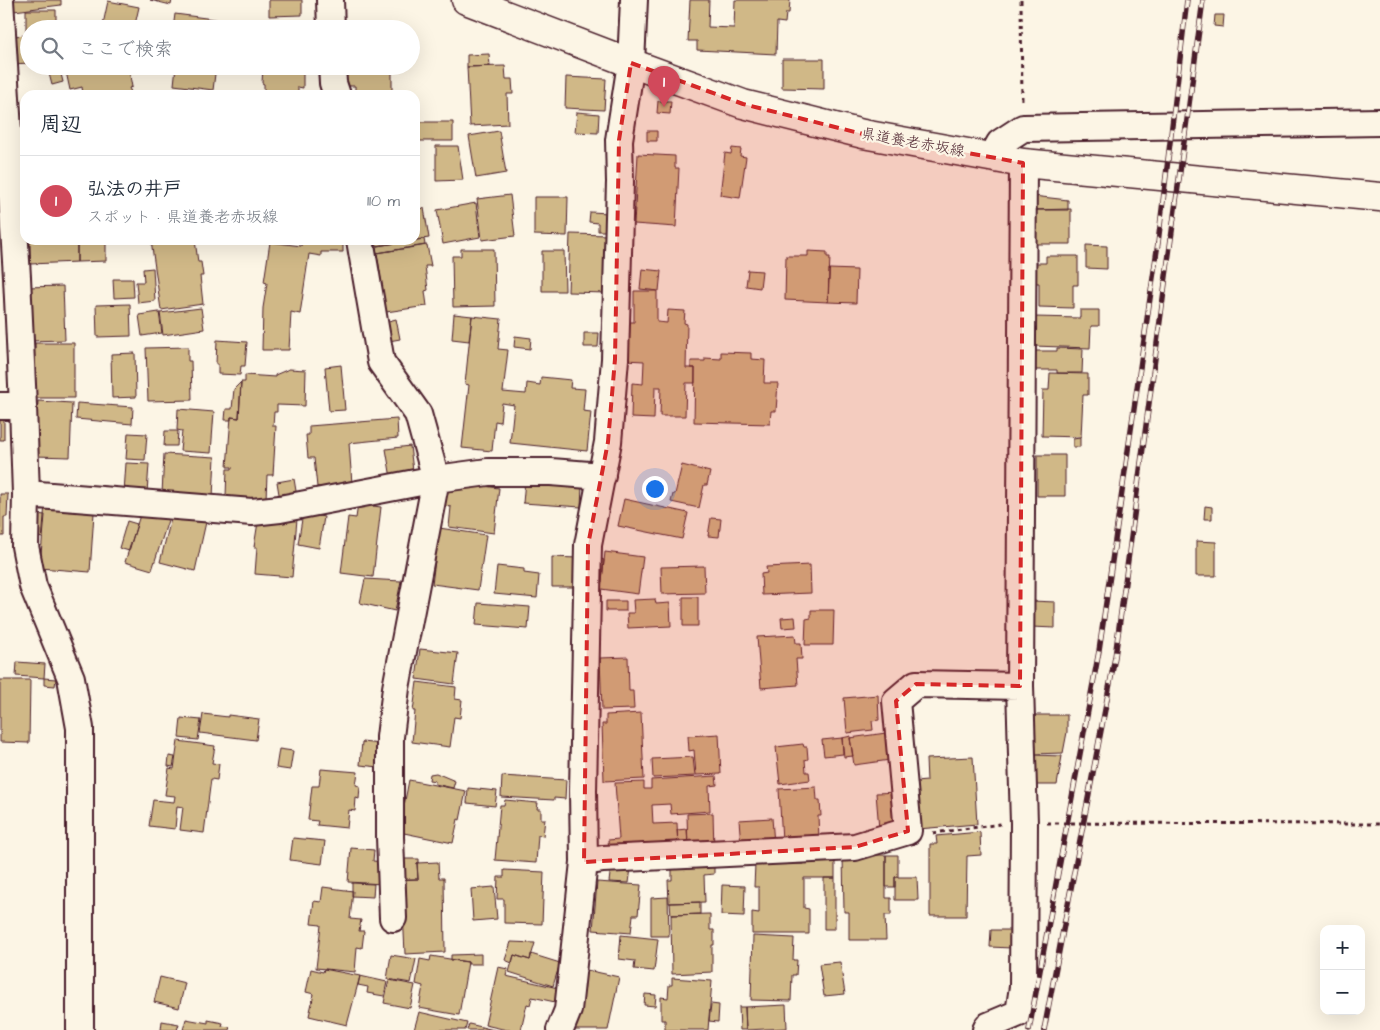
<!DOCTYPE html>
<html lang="ja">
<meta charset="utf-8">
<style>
body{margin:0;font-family:"Architects Daughter","Klee One",sans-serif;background:#f2f2f3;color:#1f2937}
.controls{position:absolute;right:15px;bottom:15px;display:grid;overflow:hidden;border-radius:10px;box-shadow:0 5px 20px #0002}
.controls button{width:45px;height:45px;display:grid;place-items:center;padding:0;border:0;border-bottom:1px solid #e0e1e3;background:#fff;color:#1f2937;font:25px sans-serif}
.you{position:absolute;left:654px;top:488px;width:18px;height:18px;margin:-12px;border:4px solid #fff;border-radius:50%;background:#1a73e8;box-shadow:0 0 0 8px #1a73e833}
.badge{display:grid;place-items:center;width:32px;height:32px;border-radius:50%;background:#d1495b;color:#fff;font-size:16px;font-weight:700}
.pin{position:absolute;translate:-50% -41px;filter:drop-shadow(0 1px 2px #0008)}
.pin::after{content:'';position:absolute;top:26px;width:18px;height:15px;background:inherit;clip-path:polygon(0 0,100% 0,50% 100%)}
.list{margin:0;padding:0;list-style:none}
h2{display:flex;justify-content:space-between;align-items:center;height:65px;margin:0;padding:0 20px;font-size:21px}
h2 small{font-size:16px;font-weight:400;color:#747a83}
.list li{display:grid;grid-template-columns:32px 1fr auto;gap:15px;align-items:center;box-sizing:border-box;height:90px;padding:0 20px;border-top:1px solid #e0e1e3}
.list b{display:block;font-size:19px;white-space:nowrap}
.list p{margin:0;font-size:16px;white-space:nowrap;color:#747a83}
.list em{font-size:16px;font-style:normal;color:#747a83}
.icon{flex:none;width:28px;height:28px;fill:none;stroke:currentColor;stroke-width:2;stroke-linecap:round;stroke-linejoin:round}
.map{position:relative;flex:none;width:1380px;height:1030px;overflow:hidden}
.search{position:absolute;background:#fff;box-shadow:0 5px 20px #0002;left:20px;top:20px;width:400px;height:55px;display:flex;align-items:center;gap:12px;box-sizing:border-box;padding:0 18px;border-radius:28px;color:#747a83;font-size:19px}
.panel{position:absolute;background:#fff;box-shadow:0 5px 20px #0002;left:20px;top:90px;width:400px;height:155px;border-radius:15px}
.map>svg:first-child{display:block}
.building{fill:#d0b887;stroke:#4a1f2b}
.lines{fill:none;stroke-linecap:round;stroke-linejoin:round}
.minor-casing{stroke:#4a1f2b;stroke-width:30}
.secondary-casing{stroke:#4a1f2b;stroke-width:31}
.path{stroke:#4a1f2b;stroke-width:3;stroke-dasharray:4 4;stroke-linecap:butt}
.minor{stroke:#fcf5e5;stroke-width:26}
.secondary{stroke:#fcf5e5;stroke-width:28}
.rail-casing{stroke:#4a1f2b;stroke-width:5.5}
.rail{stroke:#fcf5e5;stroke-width:4;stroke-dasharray:11;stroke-linecap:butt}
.marked{fill:#d62828;fill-opacity:0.2;stroke:#d62828;stroke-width:4;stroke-dasharray:10 6;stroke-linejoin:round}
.labels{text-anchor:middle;stroke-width:4.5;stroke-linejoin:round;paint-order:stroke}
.street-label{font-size:15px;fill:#4a1f2b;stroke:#fcf5e5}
</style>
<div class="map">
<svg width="1380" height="1030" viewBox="0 0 1380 1030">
<rect width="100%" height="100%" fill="#fcf5e5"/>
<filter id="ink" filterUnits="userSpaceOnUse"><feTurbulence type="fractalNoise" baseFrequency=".02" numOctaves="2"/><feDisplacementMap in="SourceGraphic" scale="10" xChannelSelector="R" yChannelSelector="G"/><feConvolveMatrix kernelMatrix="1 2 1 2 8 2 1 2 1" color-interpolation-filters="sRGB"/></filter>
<g filter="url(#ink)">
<path class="building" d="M13,0H61V5L14,11Z
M150,0H172L171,5Z
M269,0H302V15L269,16Z
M690,0H709L708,27L734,28L735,0H790L789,13H786L785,23L777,22L776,54L697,50V41H688Z
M108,1L139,7L134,29H102Z
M26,10H56V29H29V33H26Z
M175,14L221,20L220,29H173Z
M1215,15H1224L1223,27L1214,26Z
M238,26L263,27V29H238Z
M29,35V63L13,64L12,36Z
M489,54L490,66L467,67V55Z
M782,59H824V89L782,88Z
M47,66H59L63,82L52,85Z
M99,66L100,71L123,66L124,71L129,70L132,87L129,88L131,92L117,95H93V92L83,94L82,87L70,90L65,67Z
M176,66H216L213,90L174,85Z
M263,66H299V71H303V88L298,87V95H264V84L262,83Z
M345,66H392V95H355V86H345Z
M505,66L506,79H512L513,94H507L508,124L470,126L467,67Z
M566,77L606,79L604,110L565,108Z
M658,101H671L670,114L657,113Z
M577,112L599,114L598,133L575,132Z
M419,122H453V141H419Z
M499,131L506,173L476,178L469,136Z
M647,131H657V141H647Z
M436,146H458L463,180L436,181Z
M732,148L741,149L740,156L746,157L740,198L720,195L725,153L731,154Z
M638,154L675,156V168H679L676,227L634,224Z
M510,195L515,236L482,240L477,199Z
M1033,196L1068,200V210H1032Z
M534,197H568L567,236L534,235Z
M476,203L480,237L443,244L437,210Z
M424,208L429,238L415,240V210Z
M1071,209V244H1033L1032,210Z
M590,212L609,213L608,231H598V223L589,222Z
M570,234L609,235L607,293L568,292Z
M424,239L425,245L377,253L376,246Z
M30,240H77V262L30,264Z
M77,240H106V261L77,262Z
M151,240H195L198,262H201L203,276H200L203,304L161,310Z
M302,240H343V252H321V256L309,254L300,314L291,312L289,350H262L263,308L267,283L264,282L270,242L301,246Z
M376,240H415L377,246Z
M427,245L431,266H425L428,290L425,291L427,306L386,312L377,253Z
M1086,245L1107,246V269L1086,268Z
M461,249H494L495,306L453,307L452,256H461Z
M542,251H564L565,291H542Z
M808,251L827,252V257H830L828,302L785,300L786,256H808Z
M1046,256H1078V285H1073V308L1039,307V283H1033V263H1046Z
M153,268L155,301L138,303L136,282H144L143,269Z
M642,269L661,271L659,291L640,289Z
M829,269L857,270L856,303L828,302Z
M748,270L762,271L760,288L746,286Z
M113,279H133L134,297L114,298Z
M63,286L65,340L29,341L26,287Z
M634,291H657V322L667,323L668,310L685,311L684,323L687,324L686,368H695V383H686L685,416H660L661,387H655L654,419L631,418L632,383L643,384L644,361L625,360L629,322H634Z
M130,304L131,336L97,337L96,305Z
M201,308L204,329L163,335L160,313Z
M1080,310H1099V326H1091L1090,348L1034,346V317L1080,318Z
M159,312L162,333L142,336L139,315Z
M454,314L472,316L469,341L452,339Z
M472,316L501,319L498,349L508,350L503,392L526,394L527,383L540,385L541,377L571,380L570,388L585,389L583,411L591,412L587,451L510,443L514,405L502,403L500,422L495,421L492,451L462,448L469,385L465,384Z
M396,319L400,339L389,341L385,322Z
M584,333H599L598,347H584Z
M515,336L531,338L530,349L514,347Z
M217,340L247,342L245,366H241L240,375L218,374V364H216Z
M35,343H74V398H35V369H29V350H35Z
M188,347V361H191L192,400L148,401L146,348Z
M1057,348L1083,349L1082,373H1057V370H1033V351H1057Z
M721,352L751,353V359L765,360L764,383H778L776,411H771L770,424L694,422L695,368H691V361H705V358L721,359Z
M135,353L136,397L112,398L111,354Z
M341,365L345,410L329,411L325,367Z
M289,369L306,370L305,406L277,405V412H274L273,426H276L273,475H267L266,499L226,496L227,469H232V467H227L231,417L239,418L241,382H245V375L275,377V375Z
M1050,373L1088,374V395H1083L1081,437L1042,436L1043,390H1049Z
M241,382L239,418L231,417V420H225L226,409H232L234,389Z
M38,401L72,403L70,457L35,456Z
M77,403L133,407L132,424L76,419Z
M178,409L214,412L211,453L180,451L182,431L177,430Z
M0,417H4V440H0Z
M397,419L398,438L349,443L352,484L317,487L314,458H308L306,435H309V426Z
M165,431H178L177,446H164Z
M128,433L147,434L145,460L126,459Z
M1080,438V447H1073V439Z
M410,446L413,471L391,478L386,449Z
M164,454L215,457L213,497L162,494Z
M1037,455H1065V496H1037Z
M126,463L149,464L147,493L124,492Z
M682,465L710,472L707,485H704L699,508L671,502L673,494H675Z
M294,479L297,497L280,500L277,482Z
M525,480L582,484L581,507L523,503Z
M468,484L499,488L494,533L449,527L451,507L445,506L448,486Z
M0,494H8L7,517H4V536H0Z
M624,499L688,513L682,539L618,526Z
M45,503L103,507L102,514L94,513L90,572L40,568Z
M358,504L381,507L373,577L341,573L348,517L356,518Z
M1205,506L1212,507V519H1204Z
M141,512L170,514L152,570L125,562Z
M303,513L324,517L319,548L298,544Z
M36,514L45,515L43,538L37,537Z
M172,515L206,522L195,571L160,562Z
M711,518L721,519L719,537L708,536Z
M297,519L292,577L255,574L257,547H254L258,522Z
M127,521L137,524L129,551L119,548Z
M439,528L486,535L478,590L432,584Z
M1196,541L1216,542V576H1196Z
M605,552L643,557L638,594L601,589Z
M552,557L577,558V587H552Z
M601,559L604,560L602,582L598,581Z
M810,565L811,593L762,595L761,574L767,573L766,567Z
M497,566L524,569V573L539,575L537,598L494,594Z
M704,566L705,593L662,594L661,567Z
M365,579L401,581L395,611L360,603Z
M683,597H698V626H683Z
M655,599L656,604L670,603L671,626L628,628L627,613H634L633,600Z
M606,601H626V611H606Z
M1032,601L1055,602V628L1031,627Z
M478,603L530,607L528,629L476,625Z
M811,610H834L833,645H805L806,619L811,618Z
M795,617L796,627L782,628L781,618Z
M795,635L796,643H801L802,659H796L798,685L761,688L757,637Z
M420,649L458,653L454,684L416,679Z
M628,657L629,691H633L634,709L602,710L600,658Z
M17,662L45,664L44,678L16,676Z
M44,678L56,679L55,686L44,685Z
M0,680H30L29,743L0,742Z
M417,682L456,687L455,699L462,700L460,718L454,717L450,747L412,742L415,711H413Z
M878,695L879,720L872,721L873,730L847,733L844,698Z
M641,713L644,779L604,781L602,724H606V715Z
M203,714L228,717V715L259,719L256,740L200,733Z
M1033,715H1067V732L1063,753L1033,754Z
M181,718L201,720L198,740L179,738Z
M886,733L890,760L854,765L850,738Z
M719,734L721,774L696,775L694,750L689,751L688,736Z
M851,736L850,738L853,756L844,757L842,738Z
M842,738L843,754L824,756L822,740Z
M178,741L215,746L212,763L219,764L217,780L211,779L204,833L180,830L183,807L177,806L175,829L149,826L153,800L174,802L175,796L165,795L169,768L174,769Z
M362,742L380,744L379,767L360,765Z
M803,744L804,747H807L808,759L805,760L806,772H809L810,780L780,784L776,747Z
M279,749L293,751L290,770L276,768Z
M1034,755L1062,756L1057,785H1034Z
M169,756L175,757L173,767L168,766Z
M693,757L695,776L653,778L652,759Z
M973,757L977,824L918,829L915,782L927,781L926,759Z
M321,769L358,772L356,785L360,786L359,799L356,798L355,811L349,810L347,828L317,825L318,821L308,820L312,786H319Z
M436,773L455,781L453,788L435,784V781L429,780L430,774Z
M502,776L566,780L565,799L554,798V800L501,797Z
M716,776L717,785L709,786L710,811L671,814L670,804L652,805L653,824L677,823L678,846L609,850L608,840L619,839L615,783L644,782V789H651V780Z
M409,780L466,791L460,820L458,819L453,843L399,832Z
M816,787L817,800H820L821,816H818L819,839L782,841L779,789Z
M468,788L497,791L495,806L467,803Z
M898,792L899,822L879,829L876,793Z
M505,800L538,803L537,809H541V819H545L543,836L538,835L536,863L495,860L500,805H504Z
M713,813L714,850L688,851L687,814Z
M772,818L774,844L741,845L739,820Z
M687,829L688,845H678L677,830Z
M980,832L981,855L967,856L966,916H930V844H937L936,836Z
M293,838L325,841L322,864L290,860Z
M351,848L374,850L373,861L385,862L383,884L348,882Z
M843,855H886V898H891V915H885L886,940H849V912H844Z
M886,855H898V877H895V887H886Z
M401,859H419V862L417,863L418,879H402Z
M803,859H835V878H804V908L809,909V934H752V912L759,913V887H754L755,864H803Z
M438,862L439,878H444L445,952L405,954L403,911L400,880L418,879L417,863Z
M714,862V874L704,875L705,902L669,903L668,880H672V864Z
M611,866L631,868L629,883L609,882Z
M504,870L544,872L542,924L504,923V899H497L498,877H504Z
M895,877H917L918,900H895Z
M824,878H835V929H824Z
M597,882L641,885L638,915H633L631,933L593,930Z
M352,883L374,884L373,897L352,896Z
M722,885L745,886L744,916L721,915Z
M323,887L353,891L350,919L361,920L359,931H364L362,948L357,947L355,972L316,968L321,925L311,924L314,901L321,902Z
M494,887L497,919L473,921L471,889Z
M668,897L669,936H651V898Z
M700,902V914L671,915L670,903Z
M710,914V930H714V945H712V972L672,974L671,915Z
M991,930H1012L1011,948L990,947Z
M621,935L658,939L654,971L634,969L635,961L619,959Z
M753,936L794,938L793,960H797L796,975H792L791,1001L751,1000Z
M511,942L535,943L530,960L514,955L512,963L505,960Z
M481,954V964H468V962L451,960V955Z
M531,954L560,963L553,986L509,972L514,955L530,960Z
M391,955L416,959L411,983L387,979Z
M431,956L468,962L459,1015L419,1008L423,986L416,984L420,959L430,961Z
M840,962L845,994L824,996L819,964Z
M498,967L508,969L506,976L558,988L555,1002L532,997L530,1005L527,1004L521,1030H507L485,1025Z
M311,969L323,972L324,969L360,976L347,1025L309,1016L314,994L306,992Z
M582,969L619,977L608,1030H570Z
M360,976L387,982L384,996L367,993L368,987L358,985Z
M160,977L185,983L179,1008L154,1002Z
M672,978L712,981L708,1030H665V1020H661V997L668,998L669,985H672Z
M389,980L415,985L410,1008L384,1003Z
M645,994L656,995L655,1006L644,1005Z
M711,1004L719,1005L718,1022L709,1021Z
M786,1005L787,1028L746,1030L745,1007Z
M739,1007H745L746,1030H740Z
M419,1012L467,1023L465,1030H414Z
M186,1019L208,1023V1020L223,1023L222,1026L230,1027L229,1030H183Z
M162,1021L179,1024L177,1030H161Z
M469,1024L494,1030H467Z"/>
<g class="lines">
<g class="minor-casing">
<path id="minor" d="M0,0L17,277L23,406L26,494L25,546L33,586L71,678L80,728V1030
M330,0L331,29
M332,66L333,83L337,95
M992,157L1000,143L1023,128L1380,122
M360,240L381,362L418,414L436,479L396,688L390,737V837L393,918
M0,406H23
M26,494L252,512L280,509L436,479L488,472H551L602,476
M584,862L603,859L855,847L908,831L896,701L916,684L1020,686
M560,1030L568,1010L584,862L583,791L588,545L608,442L615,359L620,182L619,140L631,63L634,0
M986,1030L988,1026L1019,1013L1023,987L1024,823L1020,686L1023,163"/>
</g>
<g class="secondary-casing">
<path id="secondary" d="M466,0L631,63L743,104L863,134L1023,163L1380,197"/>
</g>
<path class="path" d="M1021,0L1022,104
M1047,823L1380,824
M933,833L1001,824"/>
<use href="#minor" class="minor"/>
<use href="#secondary" class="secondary"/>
<g class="rail-casing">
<path id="rail" d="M1029,1030L1099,651L1158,243L1187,0
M1044,1030L1115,657L1203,0"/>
</g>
<use href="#rail" class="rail"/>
</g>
</g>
<path class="marked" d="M631,63L743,104L863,134L1023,163L1020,686L916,684L896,701L908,831L855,847L584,862L588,545L608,442L615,359L619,140Z"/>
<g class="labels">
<g class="street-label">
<text transform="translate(913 142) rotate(10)" y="5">県道養老赤坂線</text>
</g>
</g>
</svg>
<div class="controls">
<button>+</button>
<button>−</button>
</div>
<div class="you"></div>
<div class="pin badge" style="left:664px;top:107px">1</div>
<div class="search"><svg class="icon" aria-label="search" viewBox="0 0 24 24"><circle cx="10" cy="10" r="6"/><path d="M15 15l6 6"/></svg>ここで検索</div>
<section class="panel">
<h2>周辺<small></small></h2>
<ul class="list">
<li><span class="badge">1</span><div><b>弘法の井戸</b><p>スポット · 県道養老赤坂線</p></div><em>110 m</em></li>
</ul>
</section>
</div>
